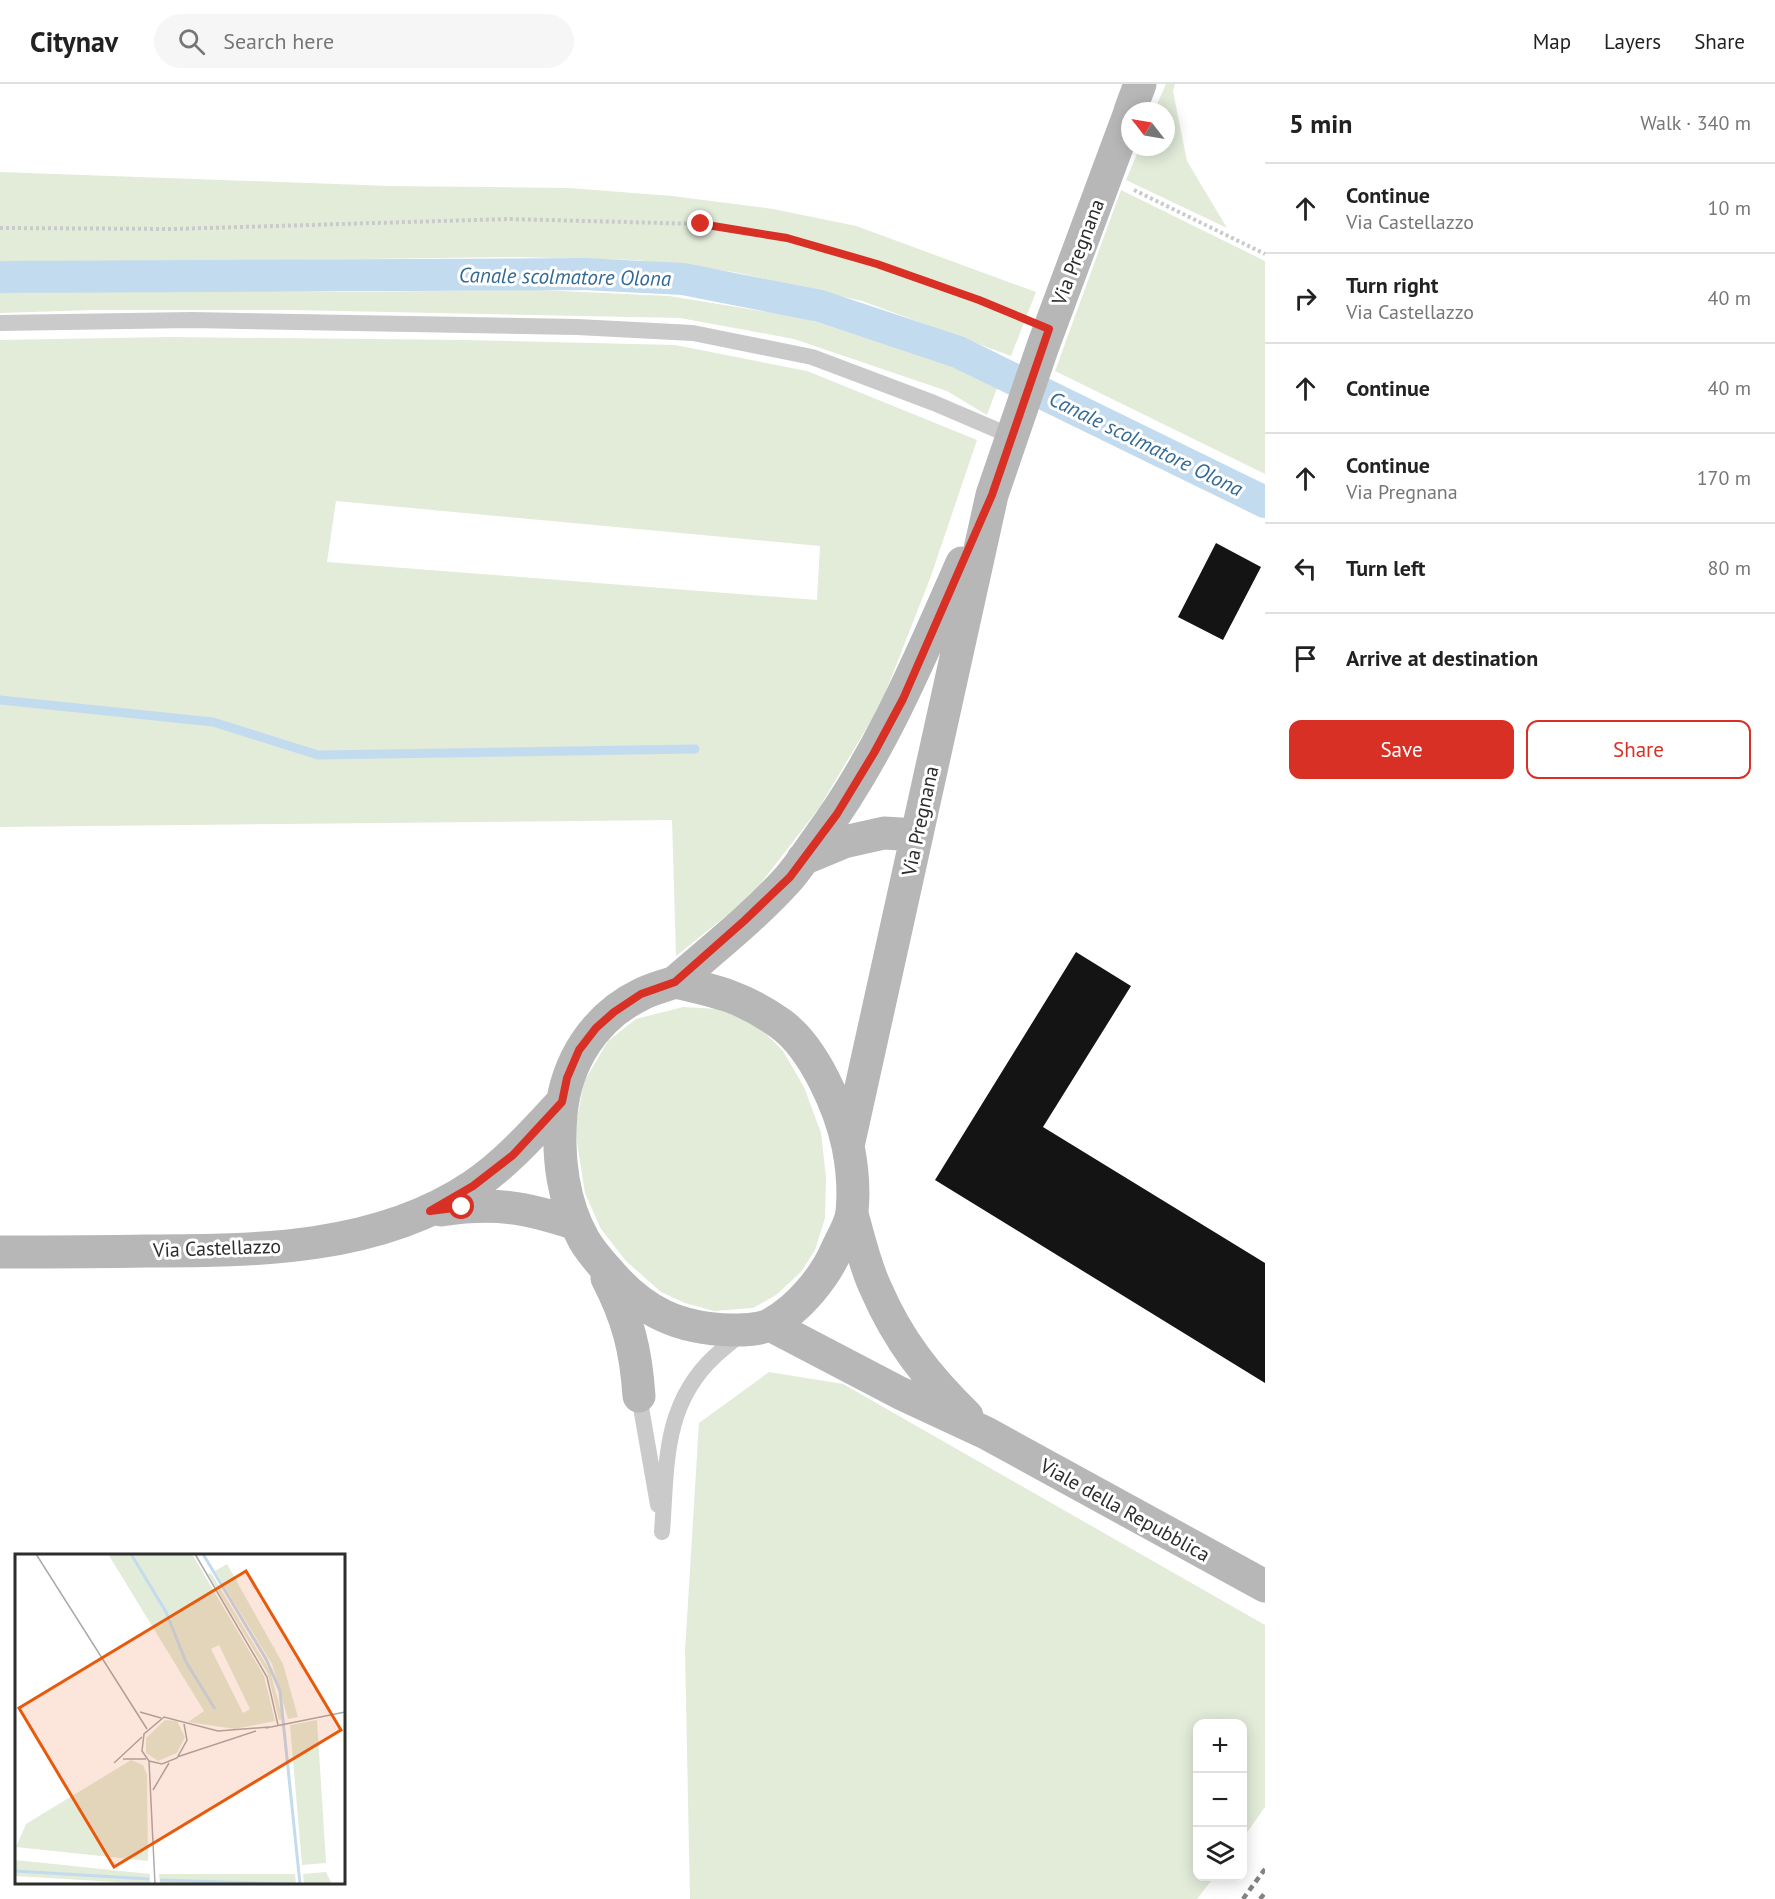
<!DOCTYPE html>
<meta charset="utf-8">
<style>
body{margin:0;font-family:"PT Sans",sans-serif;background:#f6f6f6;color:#222}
.controls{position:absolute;right:18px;bottom:18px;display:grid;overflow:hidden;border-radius:12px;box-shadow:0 3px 15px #0003}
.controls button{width:54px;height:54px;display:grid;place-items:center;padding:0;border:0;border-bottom:2px solid #e0e0e0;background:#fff;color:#222;font:30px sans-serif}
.compass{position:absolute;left:1121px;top:18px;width:54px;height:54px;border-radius:50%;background:#fff;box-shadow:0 3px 15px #0003;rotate:301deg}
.stop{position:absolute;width:18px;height:18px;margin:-14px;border:4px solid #d93025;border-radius:50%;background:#fff}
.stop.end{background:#d93025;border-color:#fff;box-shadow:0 2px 6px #0008}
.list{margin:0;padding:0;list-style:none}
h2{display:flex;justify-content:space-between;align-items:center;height:78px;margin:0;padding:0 24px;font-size:26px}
h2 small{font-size:20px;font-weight:400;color:#767676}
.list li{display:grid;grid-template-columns:39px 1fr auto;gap:18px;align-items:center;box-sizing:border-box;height:90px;padding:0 24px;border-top:2px solid #e0e0e0}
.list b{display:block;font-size:22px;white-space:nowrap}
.list p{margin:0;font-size:20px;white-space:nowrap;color:#767676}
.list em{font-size:20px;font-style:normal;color:#767676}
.actions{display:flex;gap:12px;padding:18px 24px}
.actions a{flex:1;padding:14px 0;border:2px solid #d93025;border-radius:12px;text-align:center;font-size:21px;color:#d93025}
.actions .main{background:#d93025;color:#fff}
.icon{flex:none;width:33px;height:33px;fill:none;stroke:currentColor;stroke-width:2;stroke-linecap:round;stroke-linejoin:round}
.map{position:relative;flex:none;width:1265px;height:1815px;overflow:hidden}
header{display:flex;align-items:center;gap:36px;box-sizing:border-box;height:84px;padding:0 30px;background:#fff;border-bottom:2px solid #e0e0e0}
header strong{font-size:28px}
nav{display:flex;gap:33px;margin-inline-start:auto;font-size:21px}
.search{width:420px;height:54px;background:#f6f6f6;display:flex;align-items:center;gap:15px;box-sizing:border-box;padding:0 21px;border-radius:33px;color:#767676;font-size:22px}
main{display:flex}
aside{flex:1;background:#fff}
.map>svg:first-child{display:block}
.green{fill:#e2ecd9;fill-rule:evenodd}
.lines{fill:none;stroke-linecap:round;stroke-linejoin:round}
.stream{stroke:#c3dbee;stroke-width:9}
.canal{stroke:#c3dbee;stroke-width:32}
.building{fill:#141414}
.path{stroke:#cacaca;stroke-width:4;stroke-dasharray:3 3;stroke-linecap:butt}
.lane{stroke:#cacaca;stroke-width:16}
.secondary{stroke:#b7b7b7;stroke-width:33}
.rail{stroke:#828282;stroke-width:4.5;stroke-dasharray:6 4.5;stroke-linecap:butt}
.route{stroke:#d93025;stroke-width:8}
.labels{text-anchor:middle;stroke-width:6;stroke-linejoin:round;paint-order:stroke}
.street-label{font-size:20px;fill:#2d2d2d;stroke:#fff}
.water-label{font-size:21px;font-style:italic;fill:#346a96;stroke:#fff}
.inset-river{fill:none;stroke:#c3dbee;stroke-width:3}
.inset-road{fill:none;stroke:#ababab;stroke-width:1.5}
.view{fill:#e8590c;fill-opacity:0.15;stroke:#e8590c;stroke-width:3}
.inset-edge{fill:none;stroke:#2d2d2d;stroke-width:3}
</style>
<header>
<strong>Citynav</strong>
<div class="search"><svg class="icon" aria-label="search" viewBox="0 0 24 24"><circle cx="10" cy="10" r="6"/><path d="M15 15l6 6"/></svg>Search here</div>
<nav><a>Map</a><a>Layers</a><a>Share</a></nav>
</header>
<main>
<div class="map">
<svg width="1265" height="1815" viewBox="0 0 1265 1815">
<rect width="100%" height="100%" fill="#fff"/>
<path class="green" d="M1166,0H1175L1173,7L1187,77L1227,144L1126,96L1140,63H1166V27H1154Z
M0,88L391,102L569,104L672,112L773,125L856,142L1036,208L1011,272L862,217L734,188L637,176L515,173L0,180Z
M1121,106L1265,177V390L1055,287Z
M0,204L342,208L540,206L669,212L804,234L948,280L997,304L987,331L947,307L794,255L680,234L291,226H93L0,229Z
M169,253L463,256L675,261L807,287L977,356L931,492L881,620L819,724L751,812L676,872L672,736L0,743V256ZM336,417L820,462L817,516L327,478Z
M683,923L718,925L756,940L783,967L804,1003L821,1049L826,1093L825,1134L815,1166L801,1188L776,1211L753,1224L714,1227L685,1219L661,1208L626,1177L601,1145L585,1109L575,1046L584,998L608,957L636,935Z
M769,1288L843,1300L1265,1541V1723L1243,1754L1242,1640H1198V1792L1214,1793L1197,1815H690L685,1567L699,1339Z"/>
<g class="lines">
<path class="stream" d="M0,616L213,638L318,671L695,665"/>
<path class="canal" d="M0,193L584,190L683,195L820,222L958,268L1265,418"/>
</g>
<path class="building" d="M1216,459L1261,483L1223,556L1178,533Z
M1076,868L1131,902L1043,1043L1265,1179V1299L935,1096Z"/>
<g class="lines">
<path class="path" d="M1134,106L1265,170
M0,144L174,145L509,135L701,140L787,154L877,180L979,216L1021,233"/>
<path class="lane" d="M0,239L192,236L577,243L693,249L812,273L934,319L1011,352
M639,1312L658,1421
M662,1448C667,1383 662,1321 715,1272C724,1264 734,1256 743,1248"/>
<path class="secondary" d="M1130,27L1140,0
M803,775L844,758L884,749L917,751
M675,898C718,907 745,914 781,940C814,964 840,1024 848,1062C852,1082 854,1108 852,1128C851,1140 842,1154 837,1165C825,1193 799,1225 771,1240C760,1246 744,1246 732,1246C679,1245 643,1228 609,1188C600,1178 591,1168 584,1156C563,1119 557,1072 561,1030C566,978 594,933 642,910C652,905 664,902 675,898Z
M675,898C713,865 755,832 789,794C800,781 809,767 819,753C881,669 920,574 962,479
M848,1062L992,411L1043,262L1130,28
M441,1126C495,1118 525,1123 576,1140
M852,1130C859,1155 865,1182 876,1205C898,1256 927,1293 967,1332
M0,1168C49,1168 97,1168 146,1167C256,1167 378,1166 473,1102C507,1079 534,1048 562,1018
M607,1194C628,1234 636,1267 639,1312
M770,1241L900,1309L986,1349L1265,1502"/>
<path class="rail" d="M1243,1815L1265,1785
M1260,1815L1265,1809"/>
</g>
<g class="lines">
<path class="route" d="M462,1123L430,1127L473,1102L513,1071L562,1018L567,994L579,966L596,944L614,928L641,910L675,898L744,837L790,793L837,730L874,669L903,615L992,411L1049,245L979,216L877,180L787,154L701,140"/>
</g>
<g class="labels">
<g class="street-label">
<text transform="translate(1078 168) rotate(-69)" y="7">Via Pregnana</text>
<text transform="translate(920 737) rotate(-78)" y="7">Via Pregnana</text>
<text transform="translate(217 1164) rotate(-2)" y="7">Via Castellazzo</text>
<text transform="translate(1125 1426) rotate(29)" y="7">Viale della Repubblica</text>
</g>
<g class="water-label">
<text transform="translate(565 193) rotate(1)" y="7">Canale scolmatore Olona</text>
<text transform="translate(1146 360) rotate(26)" y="7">Canale scolmatore Olona</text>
</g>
</g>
<g transform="translate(15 1470)">
<rect width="330" height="330" fill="#fff"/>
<path d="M93,0H177L249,122L260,167L220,175L173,168L189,157ZM204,91L235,155L228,159L196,95ZM212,10L268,110L283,163L273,165L257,110L200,17ZM196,19L255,117L268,165L264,166L253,120L193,20ZM150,166L162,167L170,183L162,199L143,207L131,199V184ZM302,166L311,309L287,311L275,171ZM116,206L128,211L132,221L133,307L1,293L11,270ZM0,306L135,320V330L0,322ZM311,318L317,330H289L288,320ZM144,320H280L281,330H145Z" fill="#e2ecd9" fill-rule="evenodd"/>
<path class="inset-river" d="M116,0L151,58L171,108L200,155M188,0L251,105L265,137L285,330M0,317L134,325M145,326L274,330"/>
<path class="inset-road" d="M21,0L132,175M180,0L252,123L263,171M125,158L146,164M169,170L172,186L162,204L147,210L134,207L127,197L129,180L149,163L203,177L254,173M251,174L330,158M162,203L241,177M108,205H131M134,207L140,330M99,209L127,183M138,236L154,209M21,330H63"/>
<path class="view" d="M231,17L326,176L99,313L4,154Z"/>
<rect width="330" height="330" class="inset-edge"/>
</g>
</svg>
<div class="controls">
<button>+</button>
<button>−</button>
<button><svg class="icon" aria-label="layers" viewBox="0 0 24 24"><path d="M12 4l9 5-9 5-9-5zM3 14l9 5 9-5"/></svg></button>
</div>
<svg class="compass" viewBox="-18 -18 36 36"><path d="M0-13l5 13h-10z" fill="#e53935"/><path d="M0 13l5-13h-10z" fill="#767676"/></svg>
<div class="stop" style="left:462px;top:1123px"></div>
<div class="stop end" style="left:701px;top:140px"></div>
</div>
<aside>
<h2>5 min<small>Walk · 340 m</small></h2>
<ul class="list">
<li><svg class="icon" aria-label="ahead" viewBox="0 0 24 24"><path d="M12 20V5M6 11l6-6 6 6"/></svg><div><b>Continue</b><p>Via Castellazzo</p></div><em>10 m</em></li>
<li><svg class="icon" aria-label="right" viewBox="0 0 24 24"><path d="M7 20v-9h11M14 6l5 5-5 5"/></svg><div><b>Turn right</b><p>Via Castellazzo</p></div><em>40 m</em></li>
<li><svg class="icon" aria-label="ahead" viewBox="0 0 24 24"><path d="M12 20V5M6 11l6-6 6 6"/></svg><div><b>Continue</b></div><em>40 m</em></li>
<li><svg class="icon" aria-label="ahead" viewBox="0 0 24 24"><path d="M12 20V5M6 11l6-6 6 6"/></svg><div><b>Continue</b><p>Via Pregnana</p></div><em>170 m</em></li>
<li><svg class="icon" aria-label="left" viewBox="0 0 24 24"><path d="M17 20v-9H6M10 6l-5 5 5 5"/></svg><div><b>Turn left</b></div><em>80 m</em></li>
<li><svg class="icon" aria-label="arrive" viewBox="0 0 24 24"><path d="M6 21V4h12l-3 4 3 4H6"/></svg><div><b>Arrive at destination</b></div></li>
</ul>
<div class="actions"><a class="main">Save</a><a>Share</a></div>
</aside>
</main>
